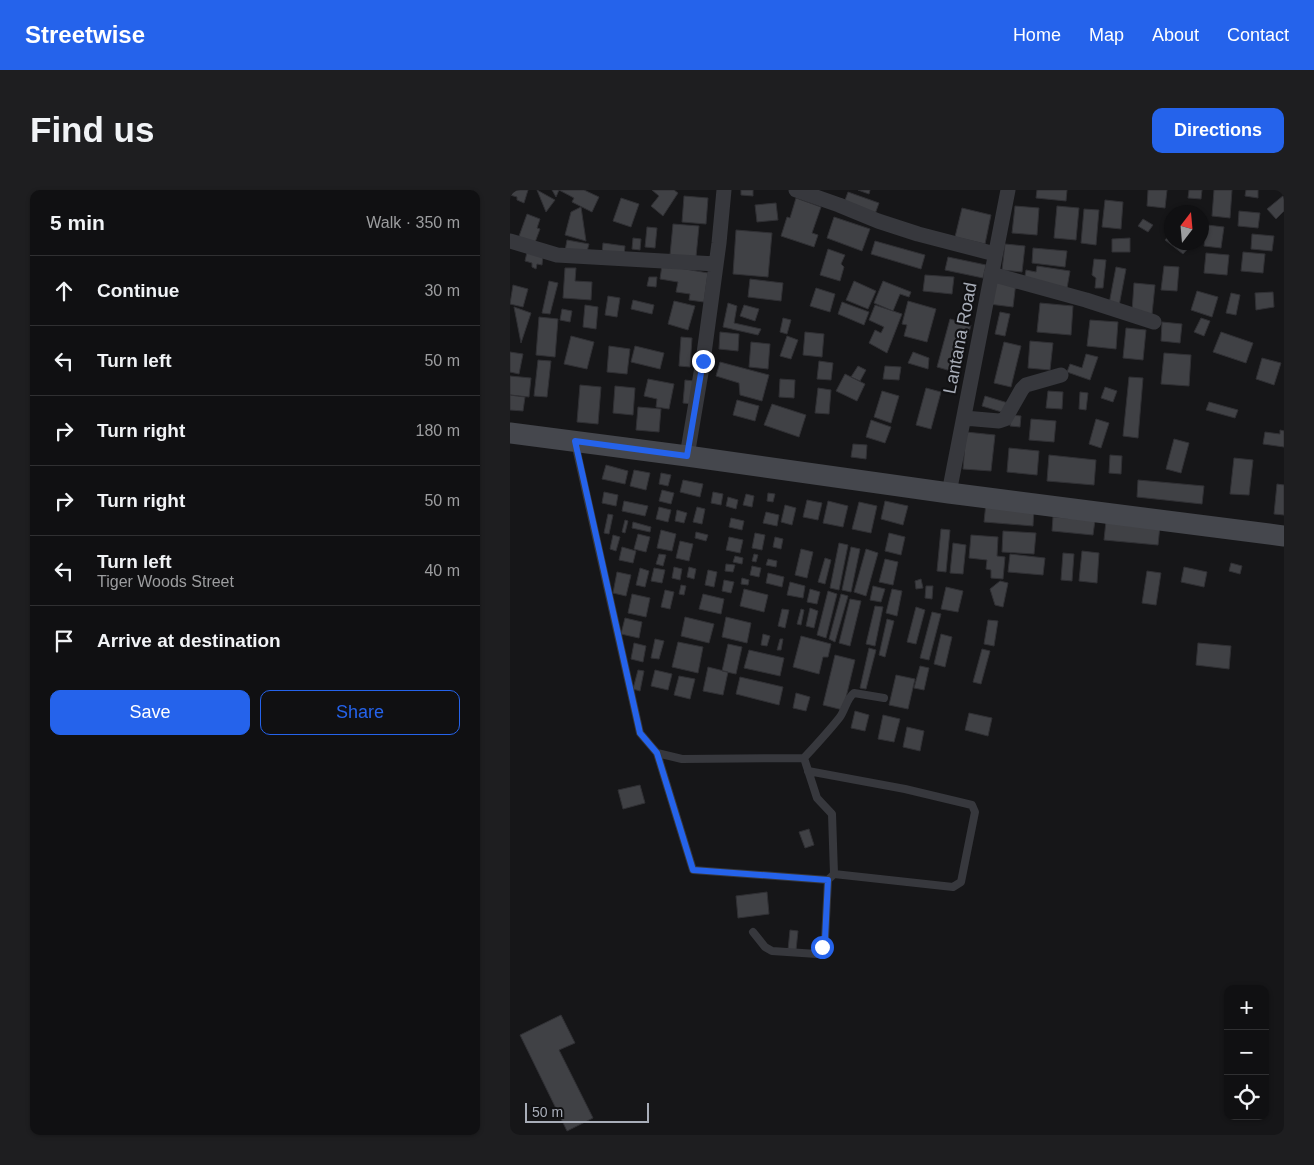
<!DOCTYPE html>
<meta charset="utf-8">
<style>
body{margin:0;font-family:Arial,sans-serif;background:#1e1e20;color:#f1f3f6}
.controls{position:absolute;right:15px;bottom:15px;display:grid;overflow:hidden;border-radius:10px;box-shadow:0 1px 4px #0004}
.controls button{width:45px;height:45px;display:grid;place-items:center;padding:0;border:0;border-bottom:1px solid #303032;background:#101012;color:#f1f3f6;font:25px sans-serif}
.compass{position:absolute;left:654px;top:15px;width:45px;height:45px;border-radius:50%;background:#101012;box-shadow:0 1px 4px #0004;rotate:16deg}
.scale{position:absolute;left:15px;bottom:12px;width:124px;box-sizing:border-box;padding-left:5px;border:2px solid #a8adb8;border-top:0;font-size:14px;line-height:18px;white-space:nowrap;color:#a8adb8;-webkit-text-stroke:4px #111113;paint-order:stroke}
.stop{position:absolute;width:15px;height:15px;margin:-11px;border:4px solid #2563eb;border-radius:50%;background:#fff}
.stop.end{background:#2563eb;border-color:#fff;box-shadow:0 1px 5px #0008}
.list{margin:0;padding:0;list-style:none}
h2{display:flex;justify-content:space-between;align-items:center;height:65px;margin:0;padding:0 20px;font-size:21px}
h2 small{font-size:16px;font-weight:400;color:#9c9d9f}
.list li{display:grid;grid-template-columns:32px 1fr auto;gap:15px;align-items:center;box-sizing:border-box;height:70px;padding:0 20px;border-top:1px solid #303032}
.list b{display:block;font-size:19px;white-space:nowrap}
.list p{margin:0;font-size:16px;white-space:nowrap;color:#9c9d9f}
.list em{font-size:16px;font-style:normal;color:#9c9d9f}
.actions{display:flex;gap:10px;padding:15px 20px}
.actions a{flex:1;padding:11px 0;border:1px solid #2563eb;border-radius:10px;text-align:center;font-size:18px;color:#2563eb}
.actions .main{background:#2563eb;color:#fff}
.icon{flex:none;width:28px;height:28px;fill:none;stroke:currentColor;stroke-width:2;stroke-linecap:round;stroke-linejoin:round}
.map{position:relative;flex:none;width:774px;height:945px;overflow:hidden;border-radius:10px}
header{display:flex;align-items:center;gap:30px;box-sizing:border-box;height:70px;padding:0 25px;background:#2563eb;color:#fff}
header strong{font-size:24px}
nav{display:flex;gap:28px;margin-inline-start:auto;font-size:18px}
.intro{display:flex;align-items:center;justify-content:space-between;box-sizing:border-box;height:120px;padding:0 30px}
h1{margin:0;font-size:35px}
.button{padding:12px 22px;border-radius:10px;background:#2563eb;color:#fff;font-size:18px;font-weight:700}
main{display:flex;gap:30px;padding:0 30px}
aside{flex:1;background:#101012;border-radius:10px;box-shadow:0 1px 4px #0004}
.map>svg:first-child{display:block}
.building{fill:#404145;stroke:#303034}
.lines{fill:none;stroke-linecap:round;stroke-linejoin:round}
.lane{stroke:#37383d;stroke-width:8}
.street{stroke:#37383d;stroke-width:15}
.secondary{stroke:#45474d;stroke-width:21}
.route{stroke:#2563eb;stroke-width:6}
.labels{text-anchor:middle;stroke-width:4.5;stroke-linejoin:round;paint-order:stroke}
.street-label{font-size:18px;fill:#a8adb8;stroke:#111113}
</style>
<header>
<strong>Streetwise</strong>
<nav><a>Home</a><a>Map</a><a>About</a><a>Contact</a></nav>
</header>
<div class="intro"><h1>Find us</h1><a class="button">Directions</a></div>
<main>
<aside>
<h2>5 min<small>Walk · 350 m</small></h2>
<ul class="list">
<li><svg class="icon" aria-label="ahead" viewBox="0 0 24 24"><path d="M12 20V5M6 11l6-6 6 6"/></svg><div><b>Continue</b></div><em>30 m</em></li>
<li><svg class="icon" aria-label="left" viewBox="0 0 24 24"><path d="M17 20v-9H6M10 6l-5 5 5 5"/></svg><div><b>Turn left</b></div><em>50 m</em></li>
<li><svg class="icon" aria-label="right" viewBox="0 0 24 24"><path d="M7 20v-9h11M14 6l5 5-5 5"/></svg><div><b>Turn right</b></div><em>180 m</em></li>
<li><svg class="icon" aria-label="right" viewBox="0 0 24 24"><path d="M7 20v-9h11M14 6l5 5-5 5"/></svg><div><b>Turn right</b></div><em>50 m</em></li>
<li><svg class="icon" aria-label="left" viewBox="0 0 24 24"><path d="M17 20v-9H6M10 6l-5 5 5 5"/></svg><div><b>Turn left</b><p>Tiger Woods Street</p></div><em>40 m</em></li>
<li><svg class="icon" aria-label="arrive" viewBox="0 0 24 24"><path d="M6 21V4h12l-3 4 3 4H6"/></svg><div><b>Arrive at destination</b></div></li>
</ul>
<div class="actions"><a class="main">Save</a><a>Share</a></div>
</aside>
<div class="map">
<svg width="774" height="945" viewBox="0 0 774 945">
<rect width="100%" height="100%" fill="#161618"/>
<path class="building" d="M1,0H18L14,13L7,10V7L0,5Z
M27,0L45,10L36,22Z
M42,0H74L89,7L82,22L62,12L64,8L49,0L46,7Z
M142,0H164L168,3L153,26L141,16L149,6Z
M231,0H243V6L231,5Z
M348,0H360L359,4Z
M527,0H557L556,11L526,8Z
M638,0H657L655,18L637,16Z
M679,0H692L691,9L678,8Z
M704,0H722L720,28L702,26Z
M736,0H748V8L735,6Z
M338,2L369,13L365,24L334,13Z
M774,5V21L766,29L757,19Z
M174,6L198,8L196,34L172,32Z
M111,8L129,14L121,37L103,31Z
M286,8L311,17L302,43L308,45L304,57L271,46L277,27L280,28Z
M595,10L613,12L611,39L592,37Z
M266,13L268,30L247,32L245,15Z
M505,16L529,18L527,45L502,43Z
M547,16L569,18L566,50L544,48Z
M71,17L76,51L55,45L61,22Z
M452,18L481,25L475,54L445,47Z
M574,19L589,20L586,55L571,53Z
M729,21L750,23L748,38L728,36Z
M17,24L30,29L27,38L30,39L24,55L8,49Z
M324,27L360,39L352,61L317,48Z
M633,29L643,35L638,42L628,36Z
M163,34L189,36L186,67L160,65Z
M697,35L714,37L711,58L694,56Z
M137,37L147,38L145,58L135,57Z
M226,40L262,43L258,87L223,84Z
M662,42V52L682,54L673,64L655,50Z
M742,44L764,46L762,61L741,59Z
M123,48L131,49L130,60L122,59Z
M620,48V62H602V49Z
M57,50L79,54L76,65L55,61Z
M365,51L415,65L411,79L361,64Z
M93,53L115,56L114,66L92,64Z
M495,54L515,56L512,82L492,80Z
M523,58L557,61L555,77L522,73Z
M318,59L335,65L331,74L334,77L330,91L310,85Z
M17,62L33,65L32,75L27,74L26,79L22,77V73L15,71Z
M733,62L755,64L753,83L731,81Z
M696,63L719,65L717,85L694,83Z
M438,67L476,75L473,88L435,80Z
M584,69L596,70L593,98H585L586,88L582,85Z
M152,75L198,83L194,112L179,110L180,104L166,102L168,92L150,89Z
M527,76L560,81L557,98L514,92L516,80L526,82Z
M654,76L669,77L667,101L651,100Z
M606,77L616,79L609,116L599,114Z
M55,78H66L65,91L82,92L81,110L53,108Z
M415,85L444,87L442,104L413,101Z
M139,87H147L146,97L137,96Z
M240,89L273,93L271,111L238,107Z
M481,90L506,92L503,117L479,114Z
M39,91L48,93L40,124L32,123Z
M344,91L366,101L358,119L336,110Z
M373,91L401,102L399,107L390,104L383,121L364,113Z
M624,93L645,95L642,124L622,122Z
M3,95L18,99L13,117L0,114Z
M306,98L325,104L320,122L300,116Z
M687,101L708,107L702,127L681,120Z
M763,102L764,117L746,120L745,103Z
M721,103L730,105L726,125L716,123Z
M98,106L110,108L107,127L95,125Z
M123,110L144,115L142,124L121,119Z
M164,111L185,116L178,140L158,134Z
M398,111L426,119L417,152L394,146L397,135L392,134Z
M332,112L359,122L354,135L328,124Z
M218,113L227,116L224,133L251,139L248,145L213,137Z
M530,113L563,116L561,145L527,142Z
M75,115L88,117L86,139L73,137Z
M234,115L249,119L245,131L230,126Z
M365,115L392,124L377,163L359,153L365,140L371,143L374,137L359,130Z
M4,117L21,123L11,153Z
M52,119L62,121L60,132L50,130Z
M490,122L500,124L495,146L485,144Z
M29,127L48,129L45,167L26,165Z
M273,128L281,130L277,144L270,142Z
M691,128L700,131L694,146L684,142Z
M440,129L461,135L448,183L427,177Z
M580,130L608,132L606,159L577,156Z
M652,132L672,134L670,153L651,151Z
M616,138L636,140L633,170L613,168Z
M210,142L229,144L228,161L209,159Z
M295,142L314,144L312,167L293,165Z
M711,142L743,153L736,173L703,162Z
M61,146L84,152L77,179L54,174Z
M277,146L288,150L281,169L270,166Z
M171,147L182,148L180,177L169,176Z
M520,151L543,153L540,180L518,178Z
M241,152L260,154L258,179L239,177Z
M494,152L511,156L501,197L484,193Z
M99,156L120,159L117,184L97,182Z
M125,156L154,163L150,179L121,172Z
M0,162L13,164L9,184L0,182Z
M403,162L419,168L418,179L398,173Z
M654,163L681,165L679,196L651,194Z
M576,164L588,167L580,190L557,182L560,174L572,178Z
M752,168L771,173L764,195L746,189Z
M28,170L41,171L37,207L24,206Z
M309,171L323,173L321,190L307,189Z
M210,172L259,185L252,211L230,205L229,193L206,186Z
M348,176L356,180L350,191L341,187Z
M375,176L391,177L389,190L373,189Z
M335,184L355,194L347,211L326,201Z
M0,186L21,188L19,207L0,205Z
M619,187L633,188L628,248L613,246Z
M138,189L164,194L159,219L146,217L147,209L134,206Z
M270,189L285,190L284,208L269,207Z
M175,190L184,191L182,214L173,213Z
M70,195L91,197L88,234L67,232Z
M105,196L125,198L123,225L103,223Z
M595,197L607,201L603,212L591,208Z
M308,198L321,200L319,224L305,223Z
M416,198L431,202L421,239L406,235Z
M372,201L389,206L381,233L364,227Z
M538,201L553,202L552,219L536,218Z
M570,202L578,203L576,220L569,219Z
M0,205L15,207L13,221L0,220Z
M475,206L498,213L495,223L472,216Z
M227,210L249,216L245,231L223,225Z
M699,212L728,220L725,228L696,220Z
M262,214L296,225L289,247L254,235Z
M128,217L151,219L149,242L126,240Z
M501,225L511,226L510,237L500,236Z
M521,229L546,231L544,252L519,250Z
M586,229L599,233L591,258L579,254Z
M361,230L381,237L375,253L356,247Z
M770,240L774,241V257L753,254L755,242L770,244Z
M456,242L485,245L481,281L453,279Z
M664,249L679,253L671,283L656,279Z
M343,254L357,255L356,269L341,267Z
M499,258L529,261L527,285L497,282Z
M539,265L586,270L584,295L537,291Z
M600,265L612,266L611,284L599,283Z
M724,268L743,270L739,305L720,304Z
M96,275L118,281L115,294L92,289Z
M124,280L140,283L136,300L120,296Z
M151,283L161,285L158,296L149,294Z
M173,290L193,294L190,307L170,302Z
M628,290L694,296L692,314L627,307Z
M767,294L774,295V325L764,324Z
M152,300L164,303L161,314L149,311Z
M94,302L108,305L106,316L92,313Z
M203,302L213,304L211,315L201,313Z
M258,303L265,304L263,312L257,311Z
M236,304L244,306L242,317L233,315Z
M218,307L228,310L226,319L216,316Z
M297,310L312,313L308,330L293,327Z
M114,311L138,316L135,326L112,321Z
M318,311L338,316L333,337L313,333Z
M375,311L398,316L393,335L371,329Z
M349,312L367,316L361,343L342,339Z
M476,313L524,318L523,336L474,332Z
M275,315L286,318L282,335L271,332Z
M149,317L161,320L158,332L146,329Z
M187,317L195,319L192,334L183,332Z
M167,320L177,323L174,333L165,331Z
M256,322L269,325L267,336L253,333Z
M98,324L103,325L99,344L94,343Z
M543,327L585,330L583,345L542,341Z
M221,328L234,331L232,340L219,337Z
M115,330L118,331L115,343L112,342Z
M596,331L650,336L648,355L594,350Z
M123,332L141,337L140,342L122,338Z
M431,339L440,340L436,382L427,381Z
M151,340L166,344L162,361L147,358Z
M493,341L526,343L524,364L492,362Z
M186,342L198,345L196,351L185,348Z
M245,343L255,345L252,360L242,358Z
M379,343L395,347L391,365L375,361Z
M128,344L140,347L136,362L124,359Z
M103,345L110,347L106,361L100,359Z
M461,345L488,347L487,366L495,367L493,389L481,388V380L476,379L477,370L459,368Z
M219,347L233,350L230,363L216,360Z
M265,347L273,349L271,359L263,357Z
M170,351L183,354L179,371L166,368Z
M329,353L338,355L329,400L320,398Z
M443,353L456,355L453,384L440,383Z
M112,357L126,361L123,373L109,370Z
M341,357L350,359L341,402L332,400Z
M291,359L303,362L297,388L285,385Z
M356,359L368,363L356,406L344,402Z
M572,361L589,363L587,393L569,391Z
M553,363L564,364L562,391L551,390Z
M149,364L156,365L153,376L146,374Z
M244,364L248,365L246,372L242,371Z
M500,364L535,368L533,385L498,382Z
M225,366L233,368L232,374L223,372Z
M315,368L321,370L315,394L308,392Z
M258,369L267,371L266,377L256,375Z
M375,369L388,372L383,395L369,392Z
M721,373L732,376L730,384L719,381Z
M216,374L225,375L223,382L215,381Z
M242,376L251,378L249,387L240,385Z
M164,377L172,379L170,390L162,388Z
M179,377L186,379L184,389L177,387Z
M674,377L697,382L694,397L671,392Z
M130,378L139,381L135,397L126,395Z
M144,378L155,380L152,393L141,391Z
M198,380L207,382L204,397L195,395Z
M637,381L651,383L646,415L632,413Z
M107,382L121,385L116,406L103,403Z
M258,383L274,387L272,397L256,393Z
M232,388L239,390L238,395L231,394Z
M411,389L413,398L406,399L405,391Z
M214,390L224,392L221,403L212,401Z
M490,391L498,393L493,417L485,415L480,399Z
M280,392L295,396L293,408L277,405Z
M171,395L176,396L174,405L169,404Z
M363,396L375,399L371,412L360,410Z
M416,396H423L422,409L415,408Z
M436,397L453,401L448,422L431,419Z
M234,399L258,405L254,422L230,416Z
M300,399L310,402L307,414L297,412Z
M382,399L392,401L387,426L376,423Z
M155,400L164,402L160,419L151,417Z
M318,401L327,404L316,448L307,445Z
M122,404L140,408L136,427L118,423Z
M193,404L214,409L211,424L189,419Z
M331,404L338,406L325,452L319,449Z
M340,409L351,411L340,456L329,453Z
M365,416L373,417L365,456L356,454Z
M406,417L415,420L406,454L397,452Z
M300,418L308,421L304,438L296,436Z
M272,419L279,420L275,438L268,436Z
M291,419L294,420L291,435L287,434Z
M422,422L431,424L419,470L410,468Z
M175,427L204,434L199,453L171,446Z
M216,427L241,433L237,453L212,447Z
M115,428L132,432L129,448L111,444Z
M377,429L384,431L375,467L369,465Z
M478,430L488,431L484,456L474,454Z
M253,444L260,446L257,456L251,455Z
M431,444L442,447L435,477L424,474Z
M291,446L321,454L318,467H313L309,484L283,477Z
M145,449L154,451L149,469L141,468Z
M270,449H273L271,460H267Z
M168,452L193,457L188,483L162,477Z
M124,453L136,456L133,472L121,469Z
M688,453L721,456L719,479L686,475Z
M218,454L232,457L226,484L212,481Z
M359,458L366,460L356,499L350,498Z
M472,459L480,461L471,494L463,492Z
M239,460L274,468L270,486L234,478Z
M325,465L345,470L333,520L313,515Z
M410,476L419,478L414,500L404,498Z
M198,477L218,482L213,505L193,501Z
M128,480L134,481L130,501L123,499Z
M145,480L162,484L158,500L141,496Z
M386,485L405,489L398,519L379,515Z
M169,486L185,489L180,509L164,505Z
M230,487L273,497L269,515L226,504Z
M286,503L300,507L296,521L283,518Z
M345,521L359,525L355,541L341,538Z
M459,523L482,528L478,546L455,540Z
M373,525L390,529L384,552L368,549Z
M397,537L414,541L410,561L393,557Z
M130,595L135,613L113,619L108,600Z
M299,639L304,655L295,658L289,642Z
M257,702L259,724L228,728L226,706Z
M280,740L288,741L286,760H278Z
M51,825L65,853L49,860L83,928L57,941L10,845Z"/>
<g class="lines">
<path class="lane" d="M65,253L130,543L147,563L172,569L294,568C306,555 319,541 330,527C335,520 337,508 344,503L374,508
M147,563L183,680L318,690L324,684L322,624L307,608L294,568
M298,581L395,599L462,615L465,622L451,692L443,697L324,684
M243,742L255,757L262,761L307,764L313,757L315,749L318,690"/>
<path class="street" d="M286,0L329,15L368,31L408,44L485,64
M0,51L47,65L206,74
M481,84L576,110L644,132
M454,228L489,231L495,229L512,199L516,195L551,185
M177,266L193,171L209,53L214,0
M439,303L498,0"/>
<path class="secondary" d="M0,243L177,266L439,303L774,346"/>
</g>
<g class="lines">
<path class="route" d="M193,171L177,266L65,251L130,543L147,563L183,680L318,690L315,749L312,757"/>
</g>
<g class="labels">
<g class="street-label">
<text transform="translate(450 148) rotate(-79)" y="6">Lantana Road</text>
</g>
</g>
</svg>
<div class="controls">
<button>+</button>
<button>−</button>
<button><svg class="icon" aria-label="locate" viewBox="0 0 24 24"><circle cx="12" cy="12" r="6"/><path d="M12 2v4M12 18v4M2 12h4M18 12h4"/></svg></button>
</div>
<svg class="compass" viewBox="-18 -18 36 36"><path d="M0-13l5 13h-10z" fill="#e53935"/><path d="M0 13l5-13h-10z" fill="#9c9d9f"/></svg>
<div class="scale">50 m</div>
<div class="stop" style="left:312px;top:757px"></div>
<div class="stop end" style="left:193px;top:171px"></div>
</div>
</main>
